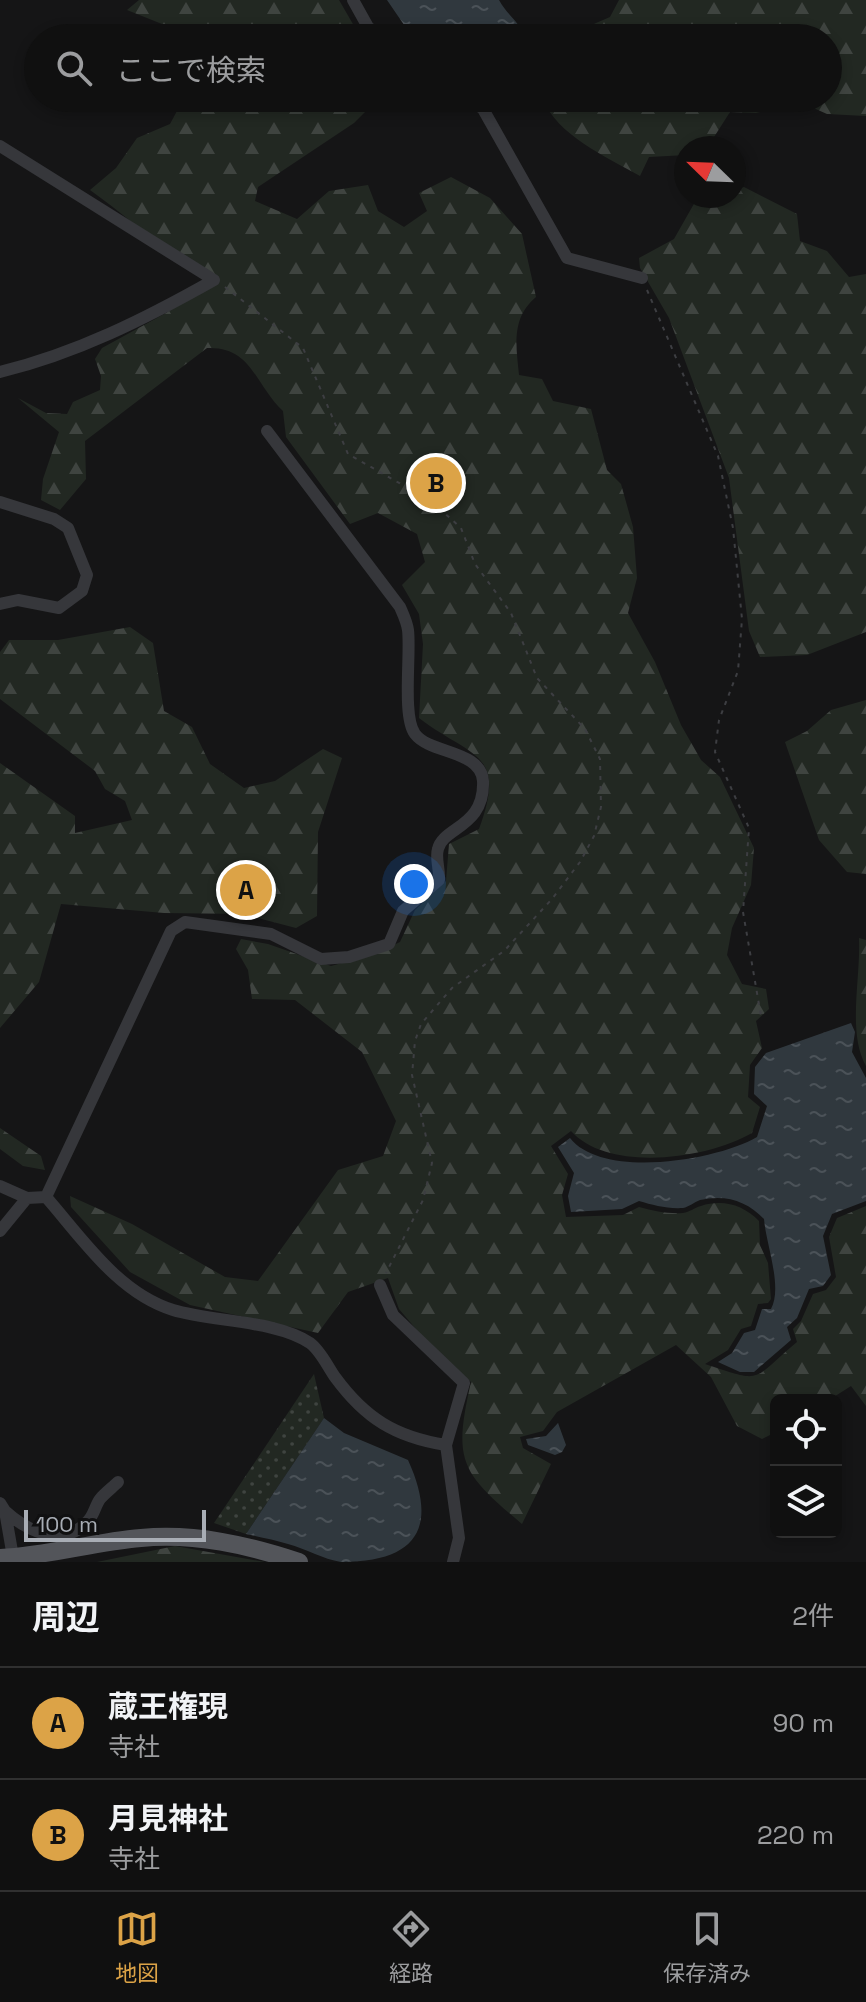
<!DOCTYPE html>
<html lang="ja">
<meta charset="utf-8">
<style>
body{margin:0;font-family:"Space Grotesk","Noto Sans JP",sans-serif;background:#191919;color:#f1f3f6}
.controls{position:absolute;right:24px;bottom:24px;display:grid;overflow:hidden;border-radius:12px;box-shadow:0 4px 12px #0003}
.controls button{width:72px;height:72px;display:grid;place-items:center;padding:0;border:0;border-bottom:2px solid #303030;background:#101010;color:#f1f3f6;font:40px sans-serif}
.compass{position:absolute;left:674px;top:136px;width:72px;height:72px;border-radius:50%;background:#101010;box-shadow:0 4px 12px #0003;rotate:293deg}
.scale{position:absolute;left:24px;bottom:20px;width:182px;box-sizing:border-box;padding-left:8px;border:4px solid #a8adb5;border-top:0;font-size:22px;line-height:28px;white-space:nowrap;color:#a8adb5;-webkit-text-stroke:6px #101011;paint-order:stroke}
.you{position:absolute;left:414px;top:884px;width:28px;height:28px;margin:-20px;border:6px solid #fff;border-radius:50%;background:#1a73e8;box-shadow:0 0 0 12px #1a73e833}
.badge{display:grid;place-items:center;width:52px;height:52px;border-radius:50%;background:#dca347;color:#111;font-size:26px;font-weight:700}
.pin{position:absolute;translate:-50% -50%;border:4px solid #fff;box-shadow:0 2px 8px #0006}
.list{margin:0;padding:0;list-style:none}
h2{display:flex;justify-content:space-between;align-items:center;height:104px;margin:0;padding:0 32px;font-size:34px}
h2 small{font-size:26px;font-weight:400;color:#9c9d9f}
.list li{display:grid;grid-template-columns:52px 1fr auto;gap:24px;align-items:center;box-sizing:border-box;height:112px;padding:0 32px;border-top:2px solid #303030}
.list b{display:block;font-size:30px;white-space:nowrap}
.list p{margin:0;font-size:26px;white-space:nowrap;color:#9c9d9f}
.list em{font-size:26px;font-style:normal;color:#9c9d9f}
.icon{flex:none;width:44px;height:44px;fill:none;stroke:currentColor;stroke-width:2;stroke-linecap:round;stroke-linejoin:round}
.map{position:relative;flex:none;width:866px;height:1562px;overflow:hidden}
.search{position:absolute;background:#101010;box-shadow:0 4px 12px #0003;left:24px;right:24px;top:24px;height:88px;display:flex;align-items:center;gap:20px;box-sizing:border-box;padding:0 28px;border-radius:44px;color:#9c9d9f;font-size:30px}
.sheet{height:328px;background:#101010}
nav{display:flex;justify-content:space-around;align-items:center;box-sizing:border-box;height:112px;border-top:2px solid #303030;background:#101010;font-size:22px;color:#9c9d9f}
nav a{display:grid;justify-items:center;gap:4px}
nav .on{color:#dca347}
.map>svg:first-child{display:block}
.grass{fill:url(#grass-dots)}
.forest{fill:url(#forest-firs)}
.water{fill:url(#water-ripples)}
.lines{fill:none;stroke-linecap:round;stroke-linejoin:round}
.path{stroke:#3d3e42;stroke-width:2;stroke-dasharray:4 6;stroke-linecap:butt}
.minor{stroke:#36373b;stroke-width:12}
.primary{stroke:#53555a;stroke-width:18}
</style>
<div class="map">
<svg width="866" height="1562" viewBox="0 0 866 1562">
<defs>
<pattern id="grass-dots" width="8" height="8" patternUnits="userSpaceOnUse" patternTransform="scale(2)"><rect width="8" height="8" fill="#222822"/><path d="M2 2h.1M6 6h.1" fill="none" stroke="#3f4440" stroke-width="1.8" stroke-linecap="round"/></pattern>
<pattern id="forest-firs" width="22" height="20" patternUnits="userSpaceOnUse" patternTransform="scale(2)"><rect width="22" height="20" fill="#222822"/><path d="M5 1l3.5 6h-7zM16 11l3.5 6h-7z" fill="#3f4440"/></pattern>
<pattern id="water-ripples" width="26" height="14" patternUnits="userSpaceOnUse" patternTransform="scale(2)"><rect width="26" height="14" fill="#30383e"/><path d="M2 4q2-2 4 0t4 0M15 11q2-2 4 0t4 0" fill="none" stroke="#4b5258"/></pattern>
</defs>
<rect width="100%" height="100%" fill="#151516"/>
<path class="grass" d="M314,1374L324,1418L246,1534L214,1523Z"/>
<path class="forest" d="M139,0H339L361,38H173L167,26L127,10Z
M619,0H866V116L827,114L800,102L756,113L730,112L707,148H686V155L649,157L640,176C605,156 558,136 542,98H828V38H578L580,30L610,17Z
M184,98H379L354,123L258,187L255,201L297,219L329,191L368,185L378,211L404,227L427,211L419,193L451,177L490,198L522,234L536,297C511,318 516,345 519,375L542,379L553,401L591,409L607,470L621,484L633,527L637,578L628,613L655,662L681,725L701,760L720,777L754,848L751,885L732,928L727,955L742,984L766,989L769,1009L756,1021L762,1048L750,1065L748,1097L760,1107L752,1133C707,1159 609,1173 571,1131L551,1146L568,1174L562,1195L566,1217L623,1215L639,1207C654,1211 668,1214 683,1213C690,1212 694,1208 701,1206C723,1199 743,1205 759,1221L760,1245L768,1263L771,1299L768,1303L758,1304L751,1326L741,1329L728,1350L705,1364C765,1384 750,1381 797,1342L793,1329L801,1321L813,1294L826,1290L836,1277L829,1237L837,1218L866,1206V1406L851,1386L829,1400H776V1432L762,1439L737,1426L711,1377L676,1345L557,1412L543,1431L520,1437L523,1448L551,1464L522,1524C460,1472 453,1461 471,1382L427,1342L399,1309L388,1278L348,1292L318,1333L190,1305L130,1272L71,1207L70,1196L132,1224L225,1277L258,1281L338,1170L383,1156L396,1121L362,1052L295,1000L252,999L248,970L236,949L241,939L268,944L331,966L375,954L400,942L415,910L446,881L449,844L479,829C508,751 471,758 419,718L423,644L419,614L402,585L425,562L417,534L378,513L350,524L286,437L283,411C255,385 252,346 207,348L85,441L86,479L60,510L41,500L43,479L59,432L18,398L46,413L67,414L73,402L100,390L101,376L95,359L102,348L166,313L206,282C166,252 131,219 90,190L116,168L137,138L170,124Z
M744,187L797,214L800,241L827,251L849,277L866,274V632L807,655L760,657L749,631L729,478L669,318L640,268L639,258L674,239L695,202L715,196H734V190Z
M130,627L153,643L164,711L192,727L210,764L244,788L275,781L323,749L342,758L318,832L317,916L296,928L243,914L164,913L61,904L39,982L0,1028V763L75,816V833L132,820L125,801L105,789L95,771L0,699V652L9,640H58Z
M866,700V874L847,872L819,840L785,742L807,731L831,710Z
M859,938L866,940V1066C847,1032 861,978 859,938Z
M0,1128L41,1156L45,1170L23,1166L0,1149Z
M175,1546L265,1562H266H97Z"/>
<path class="water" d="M387,0H499C507,15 520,22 525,38H413Z
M851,1023L855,1032L852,1052L866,1078V1201L832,1214L823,1236L831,1275L823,1286L809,1289L797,1318L787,1327L791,1340L754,1372H740L718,1362L732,1353L744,1333L755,1330L762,1309H771C783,1287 766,1244 764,1219C747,1201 726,1194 700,1200C694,1202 689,1207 683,1208C667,1209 653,1205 639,1201L622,1209L571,1212L568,1196L574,1173L558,1147L570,1138C603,1180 718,1160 757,1137L767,1106L754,1094L755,1067L766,1053Z
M324,1418L344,1433L408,1460C437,1524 421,1562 341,1562C323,1559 306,1549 288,1544C275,1540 260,1537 246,1534Z
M558,1423L566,1445L562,1452L555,1455L528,1445L526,1439L546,1436Z"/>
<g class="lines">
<path class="path" d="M225,287L303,348L348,454L431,501L461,528L475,564L511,613L537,678L585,729L600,759L601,807L594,836L580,862L552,899L504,951L452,988L421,1024L415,1041L412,1075L432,1163L423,1200L386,1273
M647,290L718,456L733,528L742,619L738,671L719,720L715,752L749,828L743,912L761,1016"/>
<path class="minor" d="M353,0L368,27L383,38
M468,98L483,109L567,258L642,278
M0,146L214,280C145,319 77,353 0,372
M0,502L54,519L68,528L87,575L82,591L59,608L18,600L0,604
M0,1186L27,1198
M46,1197C82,1238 118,1293 173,1310C212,1322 276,1320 310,1343C320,1350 328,1367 335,1377C365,1418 395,1437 446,1445
M0,1231L27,1198L46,1197L171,931L185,922L271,934L321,959L349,957L389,944L403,911L439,880C440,870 435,858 438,849C443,827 485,827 483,781C481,750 430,754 415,734C402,717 411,654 408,630C407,622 403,614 400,607L267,431
M380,1285L393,1315L464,1383L446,1445L459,1538L453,1562
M0,1503L5,1511L13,1557
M5,1511C27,1531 63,1549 88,1521C94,1515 95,1506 100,1499C105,1493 113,1487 118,1482"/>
<path class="primary" d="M0,1558C48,1556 93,1542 141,1538C195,1533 248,1545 299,1562"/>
</g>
</svg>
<div class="controls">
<button><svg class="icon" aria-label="locate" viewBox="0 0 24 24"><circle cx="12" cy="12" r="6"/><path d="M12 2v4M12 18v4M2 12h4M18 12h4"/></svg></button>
<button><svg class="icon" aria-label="layers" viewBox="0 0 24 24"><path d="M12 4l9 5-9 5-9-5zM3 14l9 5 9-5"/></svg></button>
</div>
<svg class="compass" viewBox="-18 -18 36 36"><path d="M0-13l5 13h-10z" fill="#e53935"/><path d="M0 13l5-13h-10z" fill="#9c9d9f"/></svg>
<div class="scale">100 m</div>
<div class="you"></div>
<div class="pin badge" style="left:246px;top:890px">A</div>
<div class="pin badge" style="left:436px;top:483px">B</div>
<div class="search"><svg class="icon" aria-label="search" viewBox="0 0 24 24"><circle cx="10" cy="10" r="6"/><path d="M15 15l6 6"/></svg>ここで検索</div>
</div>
<section class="sheet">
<h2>周辺<small>2件</small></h2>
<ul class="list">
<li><span class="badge">A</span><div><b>蔵王権現</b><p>寺社</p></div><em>90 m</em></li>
<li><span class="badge">B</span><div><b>月見神社</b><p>寺社</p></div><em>220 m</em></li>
</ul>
</section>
<nav>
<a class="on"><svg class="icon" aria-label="map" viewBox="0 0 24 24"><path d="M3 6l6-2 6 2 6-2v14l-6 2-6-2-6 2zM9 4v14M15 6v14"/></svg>地図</a>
<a><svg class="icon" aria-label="directions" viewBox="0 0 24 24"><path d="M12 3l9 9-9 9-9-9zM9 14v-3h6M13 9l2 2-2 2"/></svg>経路</a>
<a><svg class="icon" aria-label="saved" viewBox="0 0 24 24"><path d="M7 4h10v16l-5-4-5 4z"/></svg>保存済み</a>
</nav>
